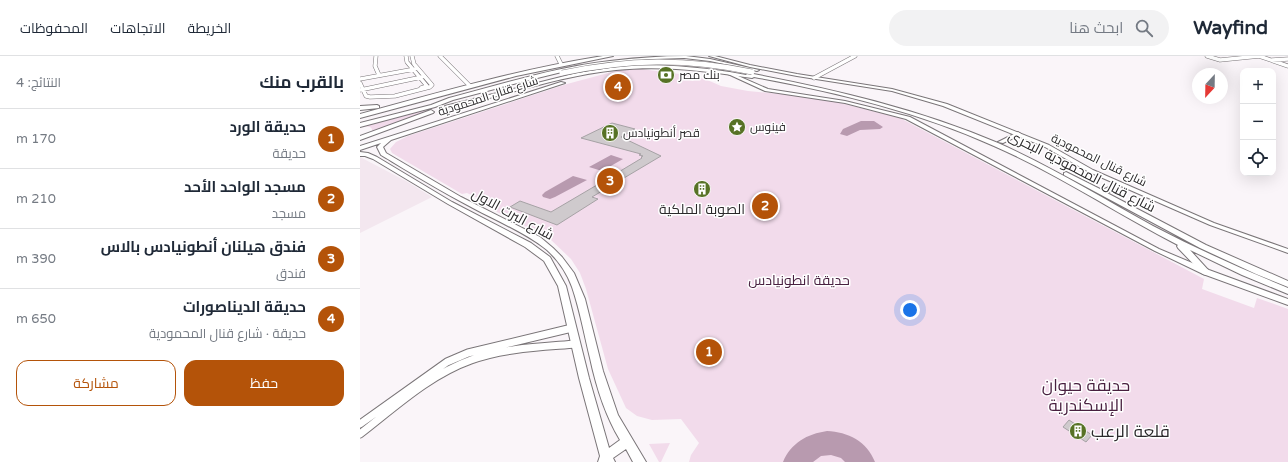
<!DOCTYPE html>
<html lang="ar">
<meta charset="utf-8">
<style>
body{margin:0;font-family:"Varela Round",Cairo,sans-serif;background:#f2f2f3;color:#1f2937;direction:rtl}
.controls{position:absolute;right:12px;top:12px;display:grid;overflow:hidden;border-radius:8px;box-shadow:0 4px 16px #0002}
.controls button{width:36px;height:36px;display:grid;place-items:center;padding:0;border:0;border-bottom:1px solid #e0e1e3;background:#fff;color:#1f2937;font:20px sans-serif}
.compass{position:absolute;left:832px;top:12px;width:36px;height:36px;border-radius:50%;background:#fff;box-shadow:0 4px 16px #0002;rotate:202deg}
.you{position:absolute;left:550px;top:254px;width:14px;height:14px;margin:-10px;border:3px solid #fff;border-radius:50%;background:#1a73e8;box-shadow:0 0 0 6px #1a73e833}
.badge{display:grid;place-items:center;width:26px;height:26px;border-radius:50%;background:#b45309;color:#fff;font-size:13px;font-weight:700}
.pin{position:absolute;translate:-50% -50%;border:2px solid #fff;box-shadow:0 1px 4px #0006}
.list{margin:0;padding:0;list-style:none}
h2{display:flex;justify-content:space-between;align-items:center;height:52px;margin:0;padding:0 16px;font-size:17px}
h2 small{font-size:13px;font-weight:400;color:#747a83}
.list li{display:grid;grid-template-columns:26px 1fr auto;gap:12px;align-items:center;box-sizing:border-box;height:60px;padding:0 16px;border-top:1px solid #e0e1e3}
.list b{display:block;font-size:15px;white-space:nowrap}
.list p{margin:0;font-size:13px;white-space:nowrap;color:#747a83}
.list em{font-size:13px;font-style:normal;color:#747a83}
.actions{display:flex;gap:8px;padding:12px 16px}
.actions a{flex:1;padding:9px 0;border:1px solid #b45309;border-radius:12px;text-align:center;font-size:14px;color:#b45309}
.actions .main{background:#b45309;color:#fff}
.icon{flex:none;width:22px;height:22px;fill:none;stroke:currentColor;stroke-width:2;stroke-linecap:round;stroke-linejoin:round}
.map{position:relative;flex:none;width:928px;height:406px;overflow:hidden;direction:ltr}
header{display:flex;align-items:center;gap:24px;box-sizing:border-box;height:56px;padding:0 20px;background:#fff;border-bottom:1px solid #e0e1e3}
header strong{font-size:19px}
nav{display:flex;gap:22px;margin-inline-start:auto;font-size:14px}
.search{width:280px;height:36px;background:#f2f2f3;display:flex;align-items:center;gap:10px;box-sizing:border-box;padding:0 14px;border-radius:22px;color:#747a83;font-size:15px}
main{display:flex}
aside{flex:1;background:#fff}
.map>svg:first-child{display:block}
.built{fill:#f3e7ef}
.green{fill:#f2dbeb}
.water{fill:#b89aaf}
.building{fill:#cfcacd;stroke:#a6a2a5}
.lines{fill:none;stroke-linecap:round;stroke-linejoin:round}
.minor-far1-casing{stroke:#7a7578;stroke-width:4.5}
.minor-casing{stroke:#7a7578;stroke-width:9}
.tertiary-casing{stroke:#7a7578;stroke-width:2}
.secondary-casing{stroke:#7a7578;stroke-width:2}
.minor-far1{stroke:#fff;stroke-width:3.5}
.minor{stroke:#fff;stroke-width:7}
.tertiary{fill:#fff;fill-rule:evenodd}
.secondary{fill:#fff;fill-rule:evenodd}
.secondary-bridge-casing{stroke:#7a7578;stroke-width:6;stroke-linecap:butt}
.secondary-bridge{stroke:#fff;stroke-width:5}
.labels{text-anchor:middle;stroke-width:3;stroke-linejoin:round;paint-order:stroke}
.far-poi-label{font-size:12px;fill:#2b292b;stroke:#fff;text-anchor:start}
.far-street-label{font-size:12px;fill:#2b292b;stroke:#fff}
.street-label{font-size:14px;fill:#2b292b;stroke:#fff}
.poi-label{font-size:14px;fill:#2b292b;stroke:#fff}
.park-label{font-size:14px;fill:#492040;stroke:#fff}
.near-park-label{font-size:17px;fill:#492040;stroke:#fff}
.near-poi-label{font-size:17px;fill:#2b292b;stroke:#fff;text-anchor:start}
</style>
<header>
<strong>Wayfind</strong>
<div class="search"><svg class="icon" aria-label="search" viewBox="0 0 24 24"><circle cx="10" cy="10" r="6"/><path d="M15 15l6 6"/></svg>ابحث هنا</div>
<nav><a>الخريطة</a><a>الاتجاهات</a><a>المحفوظات</a></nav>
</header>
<main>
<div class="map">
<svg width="928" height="406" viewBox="0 0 928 406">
<rect width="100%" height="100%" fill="#faf5f9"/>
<path class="built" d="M0,101L46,125L72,141L0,177Z"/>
<path class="green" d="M263,13H281L335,20L333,21L345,23L361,30L388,35L444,40L481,47L540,62L844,223L842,233L894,252L897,242L928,253V406H329L331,399L339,387L321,363L292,364L277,360L266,352L248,313L226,233L220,217L211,203L189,182L123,149L126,146L107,137L102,138L32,97L30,93L36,86L48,80L207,28Z
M81,50L12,75V73L10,71L2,70Z
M310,387L301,406H299L289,388Z"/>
<path class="water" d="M501,65H514L523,71L520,73L500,74L487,80L480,78L483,73Z
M251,99L263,103L242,115L229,111Z
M213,120L227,124L195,141L190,143L183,141L182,139L185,136Z
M467,375C488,376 507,385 515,406H485L481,402L471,399L461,400L453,406H423C431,387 447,378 467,375Z"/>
<path class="building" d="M252,67L275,73L261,81L301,100L232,141L238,143L197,169L150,151L160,145L191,156L242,126L240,125L249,120H252L282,102L281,101L283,100L279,99L281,98L221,82Z
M410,143L415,154L400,157L395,146Z
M709,364L732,379L726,386L703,371Z"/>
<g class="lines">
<g class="minor-far1-casing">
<path id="minor-far1" d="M16,0L15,10L19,19
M46,0L47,6L67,30L61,32
M80,0L110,30
M197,0L201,8
M847,0L860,4L900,0
M899,0L928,10
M912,4L928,3
M454,22L495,0
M0,23L55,13
M0,27L6,40L10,41L35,40L70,31L72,29L54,8L52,0
M0,34L62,21"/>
</g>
<g class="minor-casing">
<path id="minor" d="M0,368L87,306L108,297L212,272
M0,378C35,351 69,319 111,304C144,292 181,291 216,288"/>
</g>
<g class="tertiary-casing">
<path id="tertiary" d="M349,0H355L390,9L437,18L532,33L587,48L689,89L733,114L854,167L928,193V197L850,169L729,116L685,91L583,50L532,35L437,20L390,11Z
M369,16L408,33L485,45L550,61L799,193L849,214L928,243V249L843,218L795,195L546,63L485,47L405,35L368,18L367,17Z"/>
</g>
<g class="secondary-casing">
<path id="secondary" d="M243,0H253L156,20L0,62V58C80,36 161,13 243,0Z
M326,0L350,3L399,14L397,15L350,5L324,2L293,3L249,7L210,14L161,26L93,44L75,51L0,71V67L71,49L89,42C142,28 196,11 250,5C275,2 301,0 326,0Z
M277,9C314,9 350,12 386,19L388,17C473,33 558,53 638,87C692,111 742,142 793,170C837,193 882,213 928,232V238L882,219L830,194L850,216L846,219L843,218L818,192L817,190L818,189C756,157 698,118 634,90C558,56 476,36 394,21L392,22C347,15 302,9 256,14C199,20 144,40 88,52L85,50L217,17L257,11Z
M201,26L205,27L31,84L23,91L26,97L101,141L180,181L193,192L202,201L214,217L225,243L243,315L258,359L286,406H273L266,393L253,402L255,406H238L240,400L219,322L198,230L184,205L165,191L88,148L13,103L5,100H0V96L8,97L17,101L92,146L171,187L190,201L206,230L229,322L249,392L260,384C245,359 236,330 230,302C224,278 220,254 212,231C207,217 198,204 187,194C166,177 137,165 113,152C82,136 51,117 21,99L17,91L21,87L0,94V90Z
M17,49L19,50V52L0,54V50Z
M71,54L74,56L73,57L0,84V80Z
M658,76L661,78L660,79L643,87L638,86Z
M706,116L742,134L759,127H763V129L747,137L846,189L928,225V231L896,218L840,192L704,119V117Z"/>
</g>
<use href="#minor-far1" class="minor-far1"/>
<use href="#minor" class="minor"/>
<use href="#tertiary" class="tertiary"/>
<use href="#secondary" class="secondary"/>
<g class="secondary-bridge-casing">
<path id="secondary-bridge" d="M202,17C268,3 326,2 392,16"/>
</g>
<use href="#secondary-bridge" class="secondary-bridge"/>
</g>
<defs>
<g id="bank-disc" transform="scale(0.9)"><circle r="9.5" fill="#577225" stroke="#fff"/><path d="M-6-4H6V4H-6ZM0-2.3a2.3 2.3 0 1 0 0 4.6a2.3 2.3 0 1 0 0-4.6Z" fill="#fff"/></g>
<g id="sight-disc" transform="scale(0.9)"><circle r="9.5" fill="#577225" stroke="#fff"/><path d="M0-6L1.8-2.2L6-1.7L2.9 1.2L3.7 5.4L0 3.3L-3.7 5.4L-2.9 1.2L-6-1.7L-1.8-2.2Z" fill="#fff"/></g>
<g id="building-disc" transform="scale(0.9)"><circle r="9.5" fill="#577225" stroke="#fff"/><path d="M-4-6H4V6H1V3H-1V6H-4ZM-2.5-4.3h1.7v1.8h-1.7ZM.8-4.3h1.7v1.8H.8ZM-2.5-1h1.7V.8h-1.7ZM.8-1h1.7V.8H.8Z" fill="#fff"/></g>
</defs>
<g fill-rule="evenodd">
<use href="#bank-disc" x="306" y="19"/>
<use href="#sight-disc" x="377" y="71"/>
<use href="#building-disc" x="250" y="77"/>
<use href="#building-disc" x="342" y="133"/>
<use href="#building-disc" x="718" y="375"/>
</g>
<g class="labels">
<g class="far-poi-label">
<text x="319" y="23">بنك مصر</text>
<text x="390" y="75">فينوس</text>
<text x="263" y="81">قصر أنطونيادس</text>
</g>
<g class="far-street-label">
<text transform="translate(128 40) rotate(-18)" y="4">شارع قنال المحمودية</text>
<text transform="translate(739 104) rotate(26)" y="4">شارع قنال المحمودية</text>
</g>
<g class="street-label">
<text transform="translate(722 115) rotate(27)" y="5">شارع قنال المحمودية البحرى</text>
<text transform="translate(153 158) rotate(29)" y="5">شارع البرت الاول</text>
</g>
<g class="poi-label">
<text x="342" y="158">الصوبة الملكية</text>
</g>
<g class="park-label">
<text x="439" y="229">حديقة انطونيادس</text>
</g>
<g class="near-park-label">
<text x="726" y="335">حديقة حيوان<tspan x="726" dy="20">الإسكندرية</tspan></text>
</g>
<g class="near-poi-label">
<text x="731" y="381">قلعة الرعب</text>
</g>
</g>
</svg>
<div class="controls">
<button>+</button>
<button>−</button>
<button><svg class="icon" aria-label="locate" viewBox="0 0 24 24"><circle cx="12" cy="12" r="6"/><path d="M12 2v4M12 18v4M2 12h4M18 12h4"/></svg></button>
</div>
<svg class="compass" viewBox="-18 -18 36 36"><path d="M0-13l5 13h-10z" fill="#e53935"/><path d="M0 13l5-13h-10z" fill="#747a83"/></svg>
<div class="you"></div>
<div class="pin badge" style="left:349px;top:296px">1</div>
<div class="pin badge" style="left:405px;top:150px">2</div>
<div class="pin badge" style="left:250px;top:125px">3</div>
<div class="pin badge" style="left:258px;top:31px">4</div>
</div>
<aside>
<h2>بالقرب منك<small>النتائج: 4</small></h2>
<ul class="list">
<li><span class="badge">1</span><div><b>حديقة الورد</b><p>حديقة</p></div><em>170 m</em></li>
<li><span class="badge">2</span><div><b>مسجد الواحد الأحد</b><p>مسجد</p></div><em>210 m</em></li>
<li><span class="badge">3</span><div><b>فندق هيلنان أنطونيادس بالاس</b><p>فندق</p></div><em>390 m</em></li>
<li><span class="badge">4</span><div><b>حديقة الديناصورات</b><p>حديقة · شارع قنال المحمودية</p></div><em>650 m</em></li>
</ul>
<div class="actions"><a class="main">حفظ</a><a>مشاركة</a></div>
</aside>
</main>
